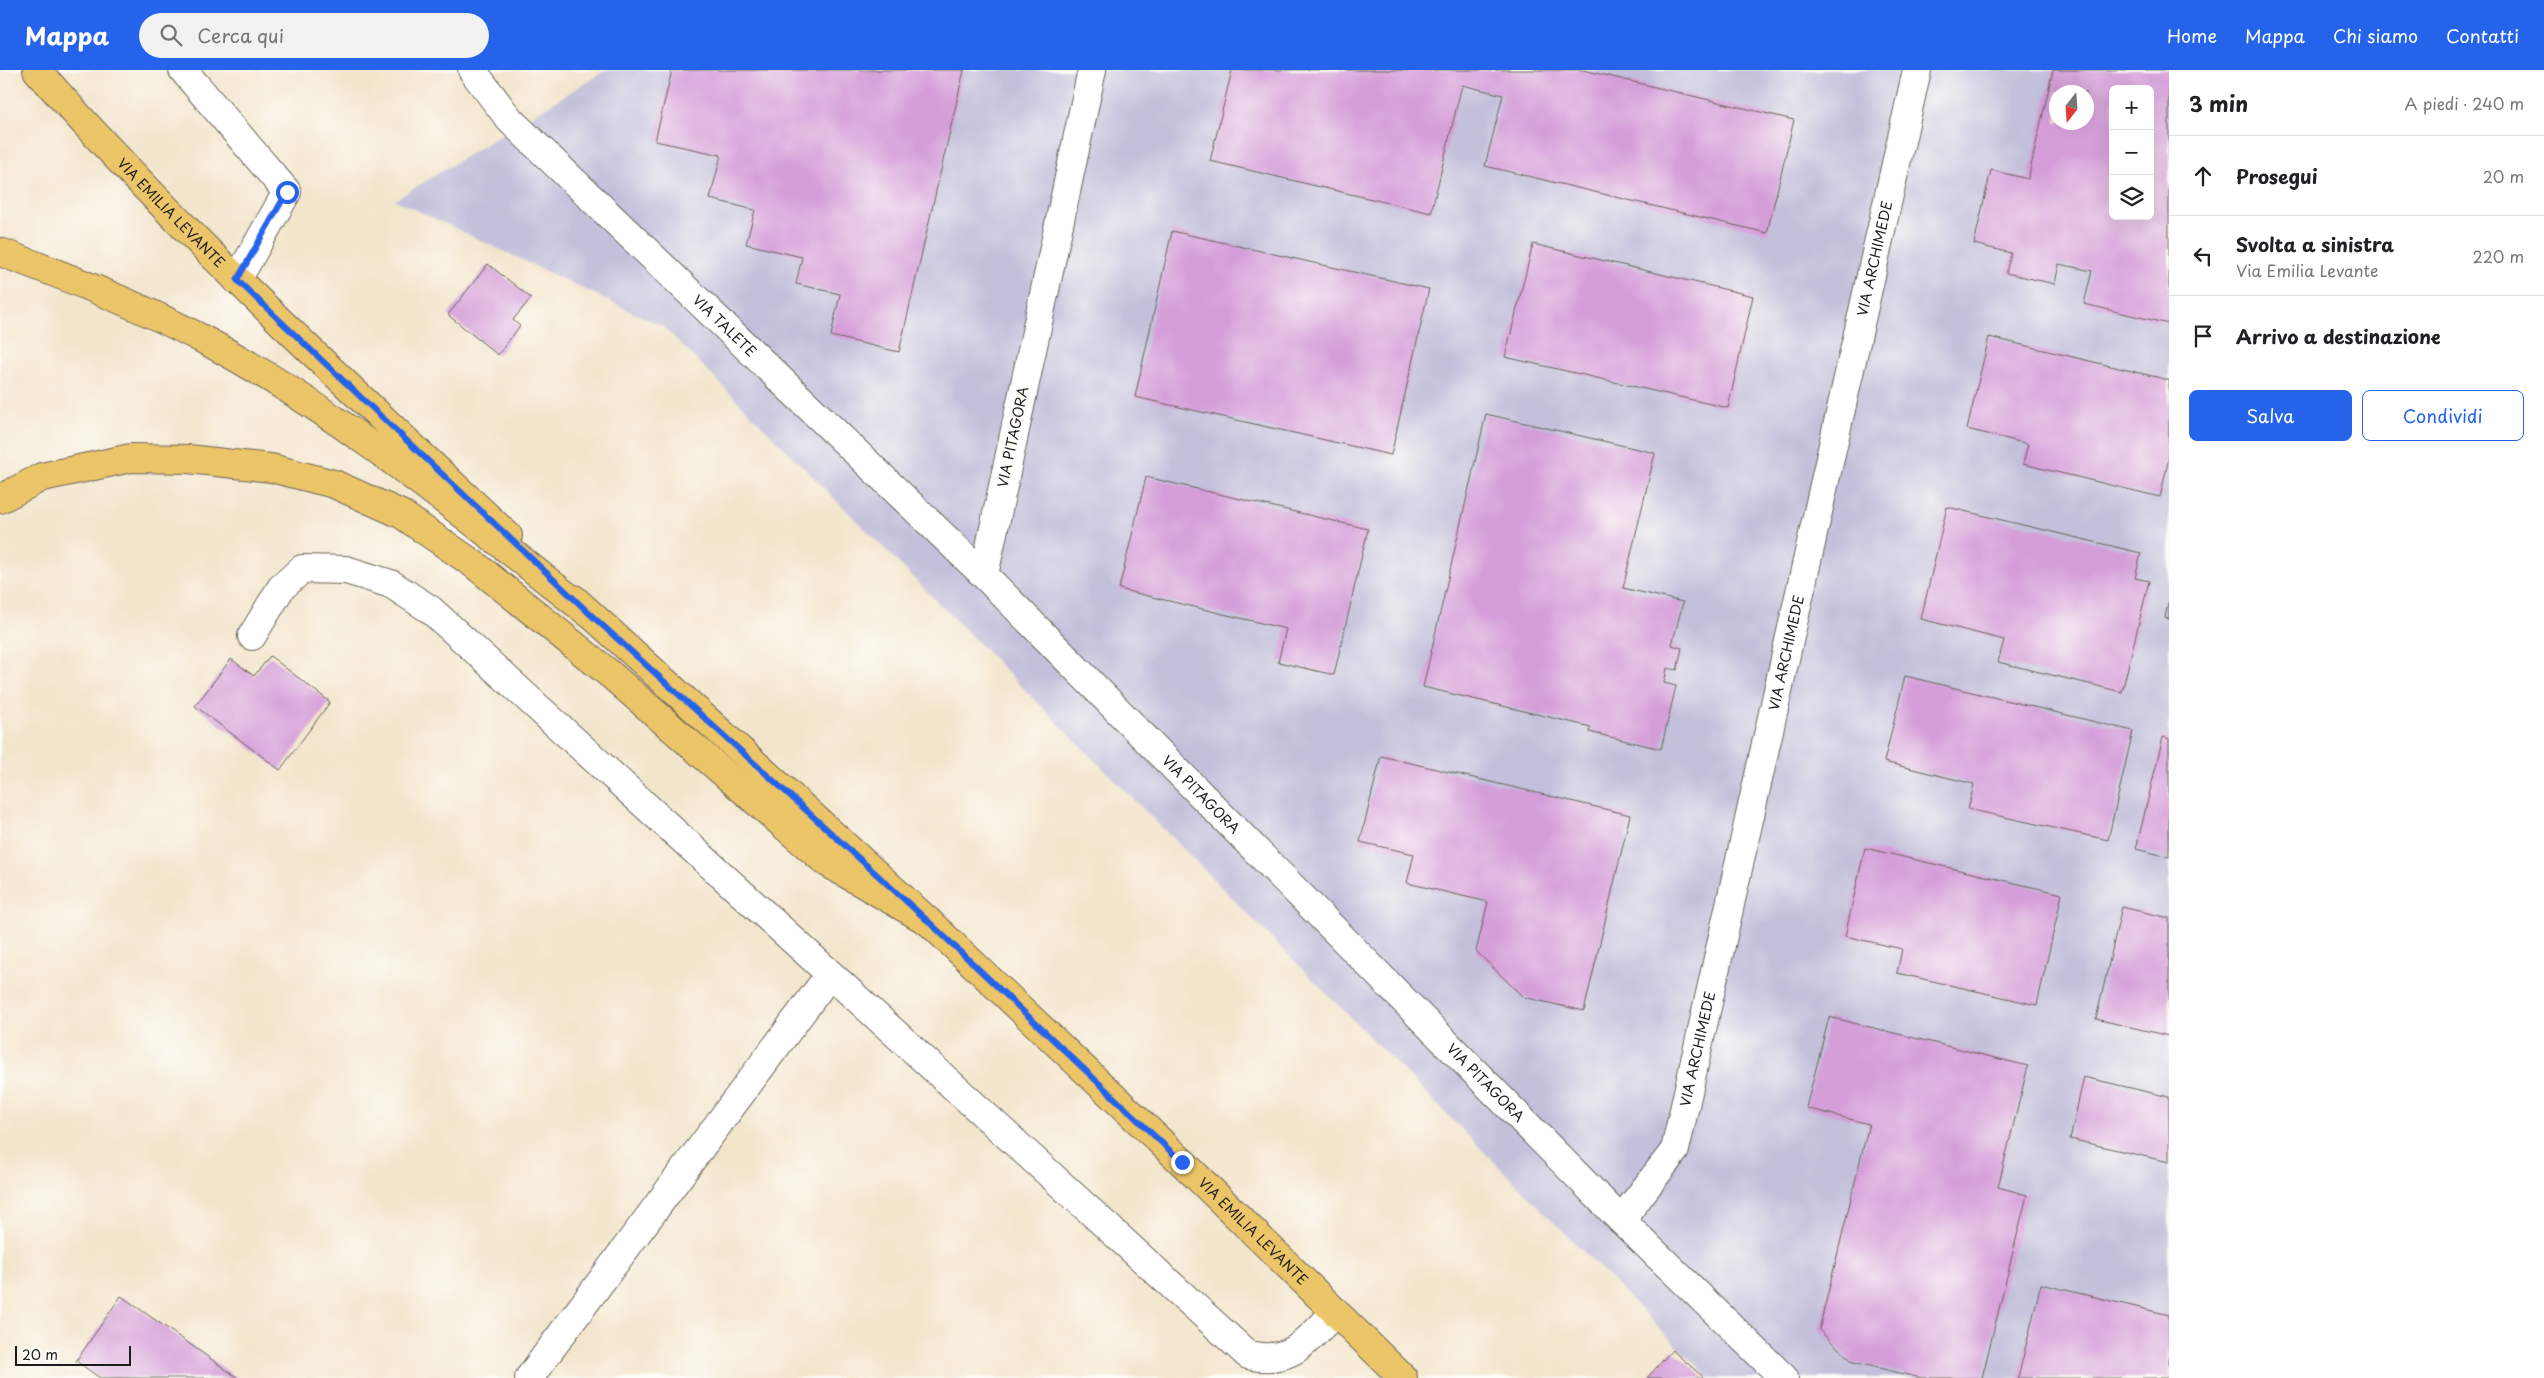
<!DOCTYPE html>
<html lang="it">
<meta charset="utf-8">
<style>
body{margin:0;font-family:"Playpen Sans",sans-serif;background:#f2f2f2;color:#202124}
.controls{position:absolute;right:15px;top:15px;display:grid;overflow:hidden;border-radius:8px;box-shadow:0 5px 20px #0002}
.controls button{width:45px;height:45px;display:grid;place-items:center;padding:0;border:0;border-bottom:1px solid #e0e0e0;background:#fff;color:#202124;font:25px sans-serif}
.compass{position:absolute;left:2049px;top:15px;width:45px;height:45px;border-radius:50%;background:#fff;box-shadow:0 5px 20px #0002;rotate:197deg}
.scale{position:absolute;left:15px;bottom:12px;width:116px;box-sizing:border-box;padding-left:5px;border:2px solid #1c1c1c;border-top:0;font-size:14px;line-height:18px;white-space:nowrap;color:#1c1c1c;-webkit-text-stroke:4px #fdfcf7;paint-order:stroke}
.stop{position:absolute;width:15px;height:15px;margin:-11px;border:4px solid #2563eb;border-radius:50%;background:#fff}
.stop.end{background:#2563eb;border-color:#fff;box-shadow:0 1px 5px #0008}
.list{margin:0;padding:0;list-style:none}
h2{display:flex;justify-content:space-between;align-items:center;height:65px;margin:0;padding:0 20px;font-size:21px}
h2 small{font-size:16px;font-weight:400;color:#757577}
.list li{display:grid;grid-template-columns:32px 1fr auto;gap:15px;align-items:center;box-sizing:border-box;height:80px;padding:0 20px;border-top:1px solid #e0e0e0}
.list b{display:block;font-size:19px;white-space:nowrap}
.list p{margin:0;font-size:16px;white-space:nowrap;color:#757577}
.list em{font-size:16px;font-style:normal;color:#757577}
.actions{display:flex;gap:10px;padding:15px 20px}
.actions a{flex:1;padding:11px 0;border:1px solid #2563eb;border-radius:8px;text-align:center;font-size:18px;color:#2563eb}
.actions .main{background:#2563eb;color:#fff}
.icon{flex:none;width:28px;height:28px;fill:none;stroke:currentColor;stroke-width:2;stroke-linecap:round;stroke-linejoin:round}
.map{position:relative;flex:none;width:2169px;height:1308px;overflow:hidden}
header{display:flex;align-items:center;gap:30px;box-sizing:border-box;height:70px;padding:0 25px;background:#2563eb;color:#fff}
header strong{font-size:24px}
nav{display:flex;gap:28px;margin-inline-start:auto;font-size:18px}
.search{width:350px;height:45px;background:#f2f2f2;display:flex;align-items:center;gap:12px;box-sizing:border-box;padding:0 18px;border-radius:28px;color:#757577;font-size:19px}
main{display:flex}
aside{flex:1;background:#fff}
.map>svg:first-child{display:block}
.industrial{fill:#c3c0db;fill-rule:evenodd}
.building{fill:#d59ed9;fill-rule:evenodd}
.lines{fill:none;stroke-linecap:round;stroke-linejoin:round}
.minor-casing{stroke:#67625a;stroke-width:30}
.major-casing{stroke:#67625a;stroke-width:30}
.highway-casing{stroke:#67625a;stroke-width:30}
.minor{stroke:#fff;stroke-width:28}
.major{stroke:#edc569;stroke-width:28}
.highway{stroke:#edc569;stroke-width:28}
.route{stroke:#2563eb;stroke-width:6}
.labels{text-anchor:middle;stroke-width:4.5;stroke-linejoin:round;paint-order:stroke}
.street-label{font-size:14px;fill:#1c1c1c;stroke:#fdfcf7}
</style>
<header>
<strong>Mappa</strong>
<div class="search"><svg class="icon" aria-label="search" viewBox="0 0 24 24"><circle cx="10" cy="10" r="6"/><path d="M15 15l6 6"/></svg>Cerca qui</div>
<nav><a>Home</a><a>Mappa</a><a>Chi siamo</a><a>Contatti</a></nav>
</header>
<main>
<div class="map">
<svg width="2169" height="1308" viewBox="0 0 2169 1308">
<rect width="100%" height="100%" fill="#fdfcf7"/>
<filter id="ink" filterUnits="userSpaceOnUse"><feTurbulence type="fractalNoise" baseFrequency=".02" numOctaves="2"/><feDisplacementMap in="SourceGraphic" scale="10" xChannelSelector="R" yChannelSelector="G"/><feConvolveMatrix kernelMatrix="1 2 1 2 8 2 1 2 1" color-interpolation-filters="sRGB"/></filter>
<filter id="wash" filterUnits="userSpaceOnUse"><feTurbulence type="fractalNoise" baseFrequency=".0096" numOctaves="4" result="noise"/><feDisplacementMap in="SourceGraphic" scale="20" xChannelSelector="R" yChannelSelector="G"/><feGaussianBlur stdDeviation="1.12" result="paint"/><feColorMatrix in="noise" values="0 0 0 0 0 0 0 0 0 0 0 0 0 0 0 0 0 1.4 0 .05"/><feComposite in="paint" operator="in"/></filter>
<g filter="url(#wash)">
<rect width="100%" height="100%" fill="#f3e5cc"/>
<path class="industrial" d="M606,0H2169V1308H1709L664,257L395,130ZM2113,19H2150V146H2113ZM2056,22H2086V52H2056Z"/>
<g id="blocks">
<path class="building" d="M672,0H964L899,282L831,266L840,224L796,214L802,187L746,174L755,140L710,129L721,85L655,71Z
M1232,0H1583L1794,50L1767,163L1485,96L1503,25L1462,15L1431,143L1210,91Z
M2053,0H2169V254L2084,234L2092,201L2059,194L2055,214L2006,203L2011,183L1974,174L1991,100L2028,109ZM2113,19H2150V146H2113ZM2056,22H2086V52H2056Z
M1172,161L1429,219L1391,385L1135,327Z
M1533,174L1753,226L1728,338L1505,287Z
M488,194L531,228L513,250L520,256L498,285L448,245Z
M1989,267L2169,310V388L2160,427L2023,394L2028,374L1967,359Z
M1486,344L1655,383L1623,518L1683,532L1672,575L1682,578L1677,600L1667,598L1664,613L1676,616L1661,679L1589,662L1591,657L1423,617Z
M1146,407L1368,459L1334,605L1278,592L1286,559L1119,519Z
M1947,437L2141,483L2135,508L2149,511L2122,622L1998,592L2004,570L1921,549Z
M2168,533H2169V549L2165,548Z
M270,586L330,632L280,700L195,636L231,589L254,606Z
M1905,606L2133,661L2108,770L1968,739L1974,714L1884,692Z
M2163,667L2169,669V787L2136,779Z
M1381,686L1630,745L1584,941L1523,927L1476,881L1488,832L1407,813L1414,784L1360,772Z
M1865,778L2062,824L2037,935L1897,903L1902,879L1845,866Z
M2122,837L2169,848V966L2096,949Z
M1829,947L2028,996L1998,1117L2027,1125L1982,1308H1921L1853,1292L1819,1260L1869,1054L1806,1038Z
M2084,1007L2169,1027V1092L2070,1069Z
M2041,1214L2169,1245V1308H2018Z
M121,1226L238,1308H100L76,1291Z
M1672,1280L1693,1298L1704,1308H1647Z"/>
</g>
</g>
<g filter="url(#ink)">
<use href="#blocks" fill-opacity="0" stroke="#67625a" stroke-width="1"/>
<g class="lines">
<g class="minor-casing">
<g id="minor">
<path d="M183,0L287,122L237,210"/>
<path id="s1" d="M472,0L510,50L984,505"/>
<path id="s2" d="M1092,0L984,505L1621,1150L1784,1308"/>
<path d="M252,566L281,518L302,499L346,500L391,514L431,540L1248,1285C1293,1295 1306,1270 1336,1242"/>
<path id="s3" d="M1621,1150L1675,1080L1917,0"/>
<path d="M529,1308L830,904"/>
</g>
</g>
<g class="major-casing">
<g id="major">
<path id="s4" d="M37,0C183,166 347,315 508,466"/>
<path id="s5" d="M574,529L929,852L1182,1092L1403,1308"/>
</g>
</g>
<g class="highway-casing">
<path id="highway" d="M0,182C71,208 141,236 208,272C346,346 467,448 590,544
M0,429L42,407L131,388L188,389L271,398L334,414L401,444L475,495L611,605L826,792L929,852"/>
</g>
<use href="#minor" class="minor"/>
<use href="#major" class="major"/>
<use href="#highway" class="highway"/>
</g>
</g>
<g class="lines" filter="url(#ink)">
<path class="route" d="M287,122L237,210L590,544L929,852L1182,1092"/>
</g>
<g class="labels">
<g class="street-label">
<text dy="5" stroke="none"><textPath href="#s4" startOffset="196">VIA EMILIA LEVANTE</textPath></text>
<text dy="5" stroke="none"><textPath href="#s3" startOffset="1002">VIA ARCHIMEDE</textPath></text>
<text dy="5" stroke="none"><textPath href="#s1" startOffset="360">VIA TALETE</textPath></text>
<text transform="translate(1013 367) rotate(-78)" y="5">VIA PITAGORA</text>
<text dy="5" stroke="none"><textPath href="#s3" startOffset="598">VIA ARCHIMEDE</textPath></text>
<text dy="5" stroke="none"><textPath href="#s2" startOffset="825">VIA PITAGORA</textPath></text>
<text dy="5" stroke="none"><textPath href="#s3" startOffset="192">VIA ARCHIMEDE</textPath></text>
<text dy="5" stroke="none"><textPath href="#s2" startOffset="1230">VIA PITAGORA</textPath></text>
<text dy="5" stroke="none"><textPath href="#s5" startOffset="928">VIA EMILIA LEVANTE</textPath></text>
</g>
</g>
</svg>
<div class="controls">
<button>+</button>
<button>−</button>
<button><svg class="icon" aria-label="layers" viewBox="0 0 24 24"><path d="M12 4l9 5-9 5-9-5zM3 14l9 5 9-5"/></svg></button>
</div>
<svg class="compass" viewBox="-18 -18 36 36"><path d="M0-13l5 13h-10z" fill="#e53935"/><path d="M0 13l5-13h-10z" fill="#757577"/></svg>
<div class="scale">20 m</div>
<div class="stop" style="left:287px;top:122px"></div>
<div class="stop end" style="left:1182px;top:1092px"></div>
</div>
<aside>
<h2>3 min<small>A piedi · 240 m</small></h2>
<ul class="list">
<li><svg class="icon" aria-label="ahead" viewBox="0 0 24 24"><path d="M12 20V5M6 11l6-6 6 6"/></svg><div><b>Prosegui</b></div><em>20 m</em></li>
<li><svg class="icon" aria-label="left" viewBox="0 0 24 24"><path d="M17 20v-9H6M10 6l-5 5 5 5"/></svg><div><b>Svolta a sinistra</b><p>Via Emilia Levante</p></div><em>220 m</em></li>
<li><svg class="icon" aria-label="arrive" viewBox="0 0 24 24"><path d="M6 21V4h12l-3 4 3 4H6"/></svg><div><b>Arrivo a destinazione</b></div></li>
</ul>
<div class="actions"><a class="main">Salva</a><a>Condividi</a></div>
</aside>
</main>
